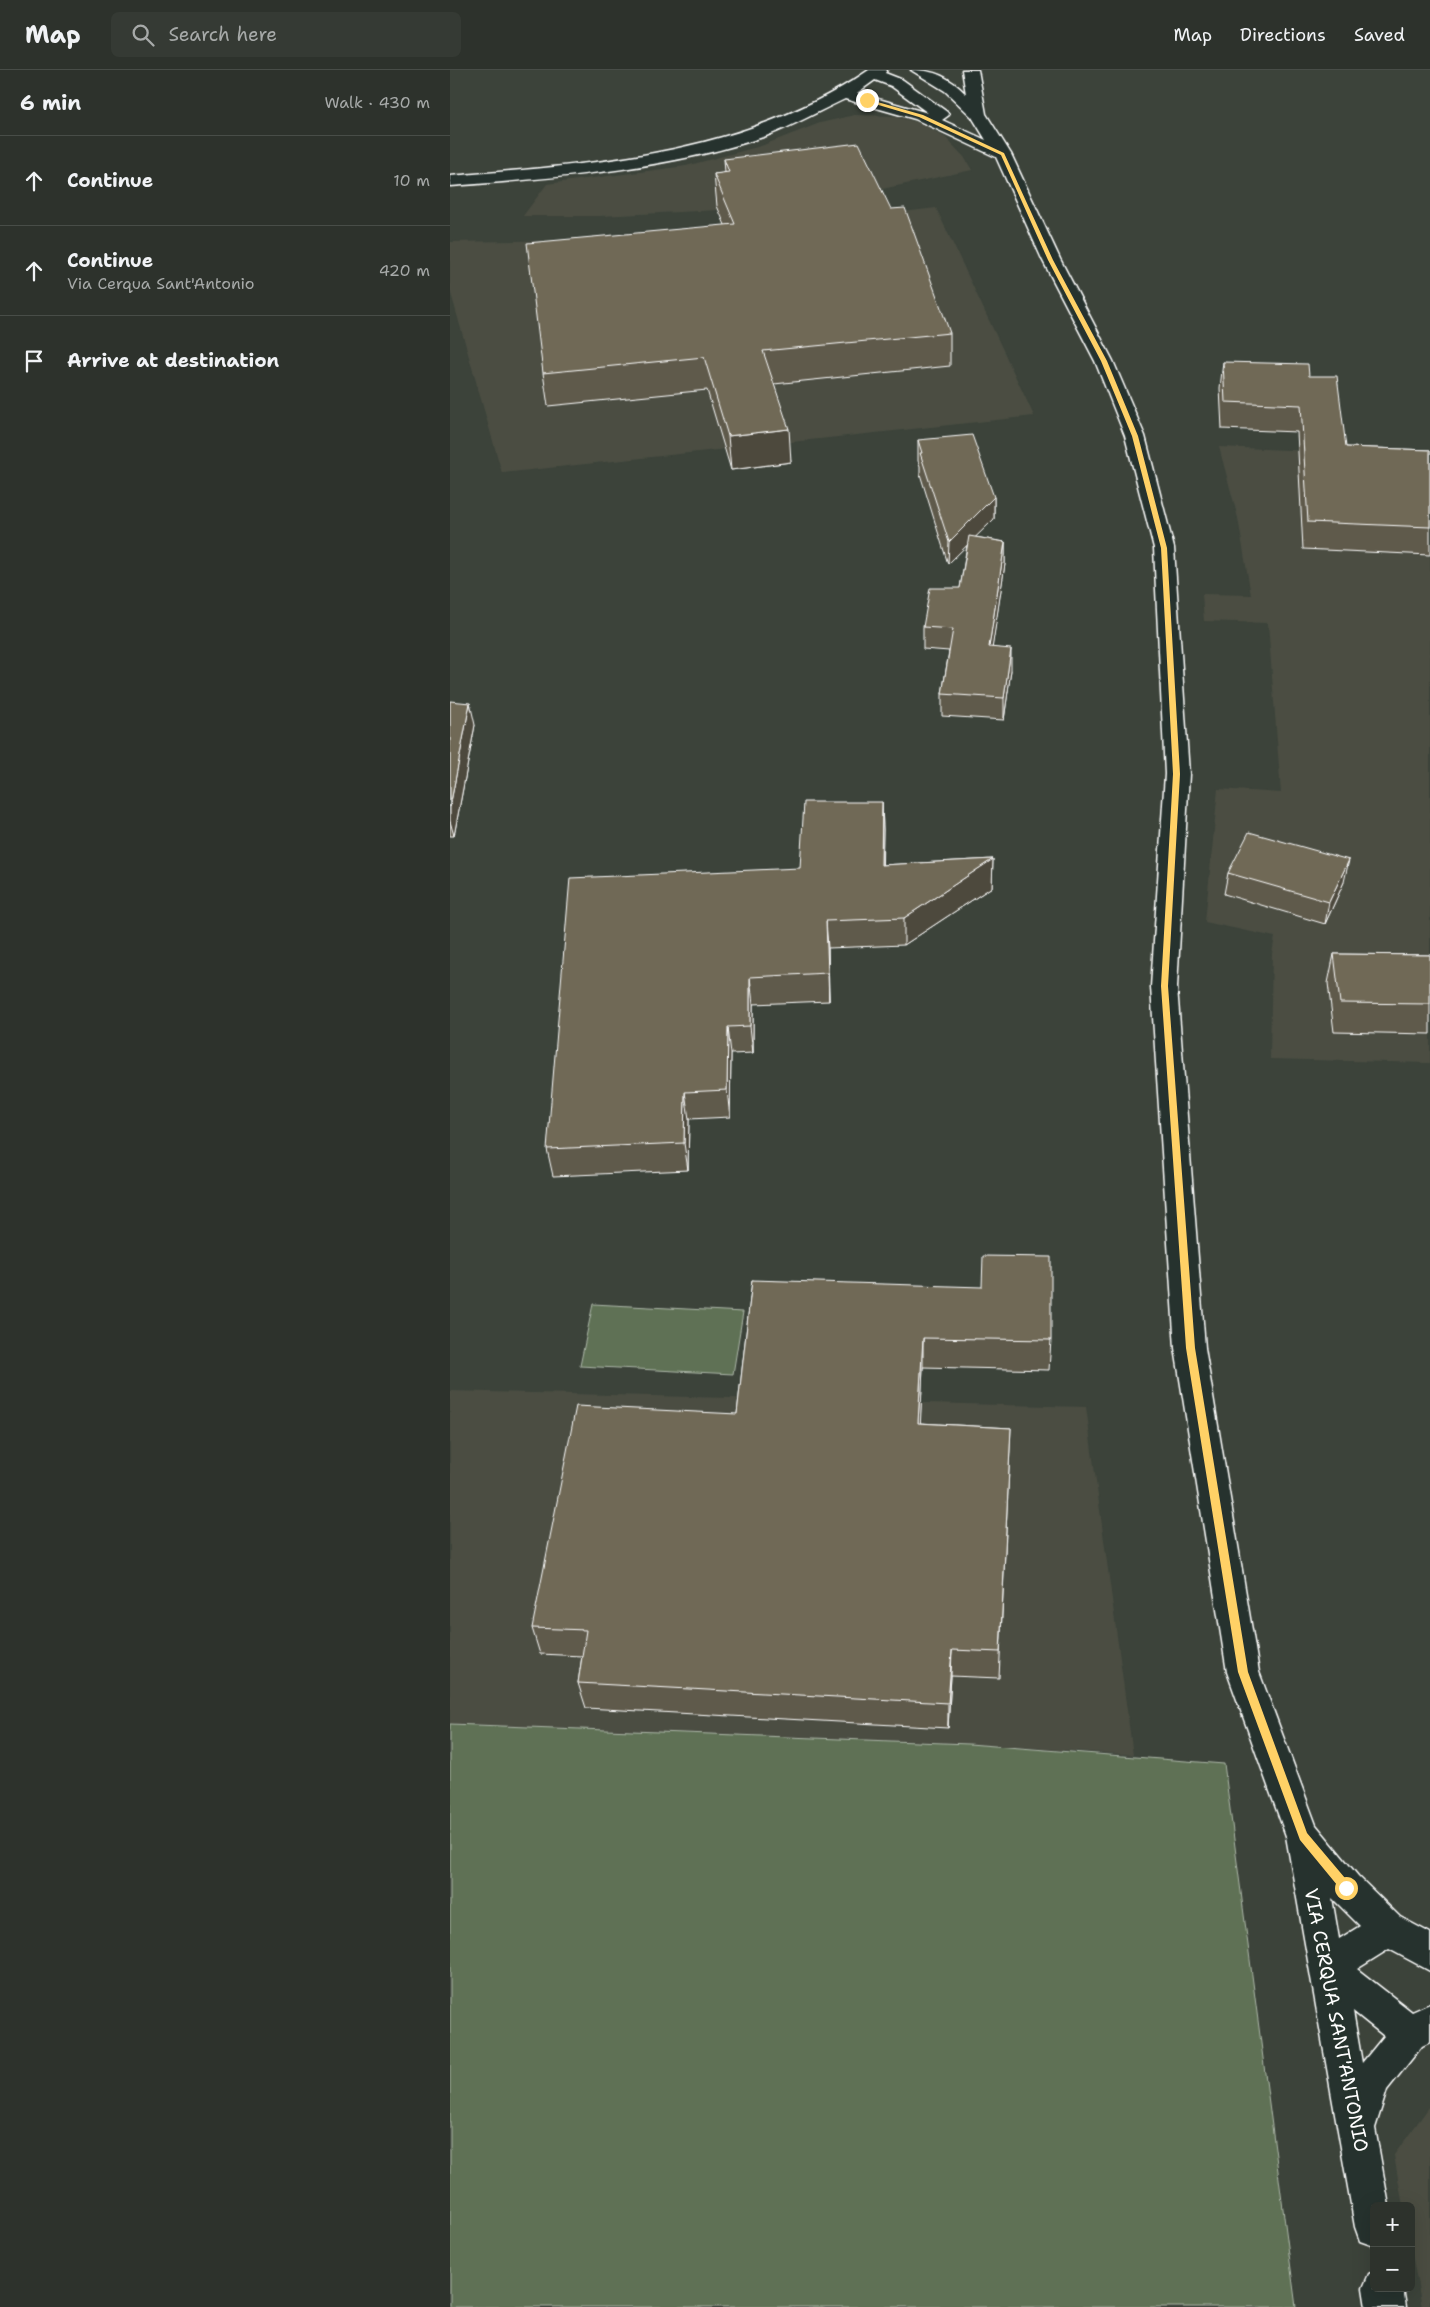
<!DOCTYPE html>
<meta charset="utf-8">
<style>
body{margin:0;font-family:"Shantell Sans",sans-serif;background:#353a34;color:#f1f3f6}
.controls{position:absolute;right:15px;bottom:15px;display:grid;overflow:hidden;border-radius:8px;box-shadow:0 5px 20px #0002}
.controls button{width:45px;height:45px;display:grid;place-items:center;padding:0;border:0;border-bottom:1px solid #484d48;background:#2d322c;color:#f1f3f6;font:25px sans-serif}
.stop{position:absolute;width:15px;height:15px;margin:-11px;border:4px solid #ffd166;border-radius:50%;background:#fff}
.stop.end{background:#ffd166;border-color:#fff;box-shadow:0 1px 5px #0008}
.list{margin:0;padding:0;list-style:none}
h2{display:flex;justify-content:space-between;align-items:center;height:65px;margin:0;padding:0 20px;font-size:21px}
h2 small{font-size:16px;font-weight:400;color:#a7aaa9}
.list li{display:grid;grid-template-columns:32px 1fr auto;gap:15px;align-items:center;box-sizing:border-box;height:90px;padding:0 20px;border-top:1px solid #484d48}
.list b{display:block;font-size:19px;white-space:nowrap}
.list p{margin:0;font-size:16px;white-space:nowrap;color:#a7aaa9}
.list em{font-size:16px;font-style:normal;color:#a7aaa9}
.icon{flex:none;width:28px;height:28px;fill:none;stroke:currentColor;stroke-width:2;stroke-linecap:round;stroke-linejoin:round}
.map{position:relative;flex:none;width:980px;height:2237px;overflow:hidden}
header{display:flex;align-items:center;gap:30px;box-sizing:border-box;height:70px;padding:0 25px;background:#2d322c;border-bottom:1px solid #484d48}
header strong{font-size:24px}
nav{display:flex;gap:28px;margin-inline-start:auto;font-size:18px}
.search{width:350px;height:45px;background:#353a34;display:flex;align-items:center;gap:12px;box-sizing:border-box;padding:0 18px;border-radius:8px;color:#a7aaa9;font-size:19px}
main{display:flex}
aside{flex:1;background:#2d322c}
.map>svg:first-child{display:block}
.built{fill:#4b4e43}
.green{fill:#5e7154;stroke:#aeb8aa}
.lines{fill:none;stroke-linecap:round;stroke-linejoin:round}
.secondary-casing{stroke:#fff;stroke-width:3}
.secondary{fill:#26332d;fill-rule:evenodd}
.wall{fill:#5f5a4b;stroke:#fff}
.shaded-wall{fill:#4e4a3d;stroke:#fff}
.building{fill:#6f6957;stroke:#fff}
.route{fill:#ffd166}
.labels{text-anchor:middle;stroke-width:5;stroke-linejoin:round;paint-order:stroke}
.street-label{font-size:19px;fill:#fff;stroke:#26332d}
</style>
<header>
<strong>Map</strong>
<div class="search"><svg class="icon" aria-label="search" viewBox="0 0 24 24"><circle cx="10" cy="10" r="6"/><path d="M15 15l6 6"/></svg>Search here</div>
<nav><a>Map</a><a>Directions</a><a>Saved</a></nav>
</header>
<main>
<aside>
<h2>6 min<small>Walk · 430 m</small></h2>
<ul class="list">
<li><svg class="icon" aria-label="ahead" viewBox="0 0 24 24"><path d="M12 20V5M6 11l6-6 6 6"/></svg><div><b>Continue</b></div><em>10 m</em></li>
<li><svg class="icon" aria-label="ahead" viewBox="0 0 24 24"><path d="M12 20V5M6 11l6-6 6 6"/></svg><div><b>Continue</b><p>Via Cerqua Sant'Antonio</p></div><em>420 m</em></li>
<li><svg class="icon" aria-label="arrive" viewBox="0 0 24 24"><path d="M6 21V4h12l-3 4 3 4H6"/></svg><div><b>Arrive at destination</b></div></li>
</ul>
</aside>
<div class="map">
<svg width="980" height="2237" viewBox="0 0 980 2237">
<rect width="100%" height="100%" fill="#3c433a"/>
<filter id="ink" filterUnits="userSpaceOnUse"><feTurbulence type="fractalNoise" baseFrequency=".02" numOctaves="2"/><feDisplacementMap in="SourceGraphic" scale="10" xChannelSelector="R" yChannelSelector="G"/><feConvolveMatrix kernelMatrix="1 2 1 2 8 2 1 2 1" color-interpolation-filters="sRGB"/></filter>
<g filter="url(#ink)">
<path class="built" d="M405,45L442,46L472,53L496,68L514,87L522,100L418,122L269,140L150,146H73L97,114L236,96L311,76L370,53Z
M486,138L584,346L52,403L0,220V172L243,168Z
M769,377L980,386V993L820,989L822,884L825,867L755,852L768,719L831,723L818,553L754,551L752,524L801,525L788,448Z
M0,1321L636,1337L683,1685L519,1674L0,1654Z
M980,2036V2237H972L961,2178V2136H953L944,2085Z"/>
<path class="green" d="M143,1234L293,1242L283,1304L130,1296Z
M0,1654L519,1674L774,1694L846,2237H0Z"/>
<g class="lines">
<g class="secondary-casing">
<path id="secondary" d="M419,0H437L435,3L453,10L497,42L499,45L492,50L536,70L522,47L495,21L461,0C485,0 499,7 516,24L512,0H528L536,44L561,84L610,189L663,291L695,366L724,478L739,704L727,917L755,1278L809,1602L866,1755L908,1806L950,1847L980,1863V1901L939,1879L907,1899L962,1942L980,1934V1972L972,1976L937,2020L925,2058L939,2136H924V2176L910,2171L905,2157L836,1766L777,1602L725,1278L701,917L715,704L704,478L675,366L645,291L592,189L546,87L465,49L395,29C369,41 343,56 316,66C218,100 103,108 0,116V106C146,94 294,85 419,0ZM425,10L441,16L478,43L407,23ZM882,1828L910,1856L889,1869ZM903,1941L934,1966L912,1993Z
M924,2202V2218H953L956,2237H916L913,2218L919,2204Z"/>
</g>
<use href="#secondary" class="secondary"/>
</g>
<path class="wall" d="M274,89L500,263V296L324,314L341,392L281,400L257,320L98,336L93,303L275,155L267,136L264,104L275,103Z
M773,292L859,306L896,377L980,380V485L853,479L847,362L772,359L770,318Z
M468,370L544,427V449L525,467L555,472V494L542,577L561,600L554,650L492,646V624L499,581L473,579V557L510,518L517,475L498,494L470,404V396L468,391Z
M0,631L25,655L4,766H0Z
M432,732L433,760L432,795L543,789L542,817L454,875L378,878L379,931L303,934V983L281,984L280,1047L239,1049L238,1100L103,1106L97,1079L350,798Z
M778,803L894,812L875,854L774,824Z
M884,884L980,885V964L884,962L878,913Z
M302,1210L601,1270L599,1300L473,1297L470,1353L561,1358L549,1608L501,1606L498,1658L136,1638L128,1613L132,1586L90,1584L82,1558L287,1344Z"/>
<path class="shaded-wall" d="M339,359L341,392L281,400L278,366Z
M544,427V449L498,494L499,472Z
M555,472V494L539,599V577Z
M561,579V600L554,650V628Z
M20,633L25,655L4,766L0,751V737Z
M432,732L433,760L432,823L431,795Z
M543,789L542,817L454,875V848Z
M899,790L894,812L875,854L879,832Z
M376,851L378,878L379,931L378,903Z
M300,907L303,934V983L300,956Z
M278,957L281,984L280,1047L277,1020Z
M235,1022L239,1049L238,1100L234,1073Z
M473,1268V1297L469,1382L468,1353Z
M502,1580L501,1606L498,1658V1633Z"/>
<path class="building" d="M409,73L441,139L455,138L500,263L313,281L339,359L278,366L254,287L93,303L77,173L285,154L264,104L279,102L274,89Z
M773,292L858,294L859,306H887L896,377L980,380V457L858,452L851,335L775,332Z
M522,365L544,427L499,472L470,383H472L468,370Z
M519,466L555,472L539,577L561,579L554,628L492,624L503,559L473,557L480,518H510Z
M0,631L20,633L0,737Z
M354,732H432L431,795L543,789L454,848L376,851L378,903L300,907V956L278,957L277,1020L235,1022L234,1073L97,1079L120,808L350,798Z
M799,762L899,790L879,832L778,803Z
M884,884L980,885V934L890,933Z
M533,1186L601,1187V1270L473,1268L468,1353L561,1358L550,1582L502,1580L498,1633L128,1613L136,1560L82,1558L126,1336L287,1344L302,1210L532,1217Z"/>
</g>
<path class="route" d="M417,29L473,45L554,83L603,190L657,291L688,366L717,478L730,704L718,916L745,1278L798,1602L857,1763L900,1814L901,1818L896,1823L892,1821L850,1770L788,1602L736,1278L711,916L723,704L711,478L682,366L651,291L598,190L551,85L469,47L415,31Z"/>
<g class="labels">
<g class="street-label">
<text transform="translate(887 1950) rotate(79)" y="7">VIA CERQUA SANT'ANTONIO</text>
</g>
</g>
</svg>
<div class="controls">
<button>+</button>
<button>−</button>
</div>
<div class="stop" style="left:896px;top:1818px"></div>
<div class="stop end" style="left:417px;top:30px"></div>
</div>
</main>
